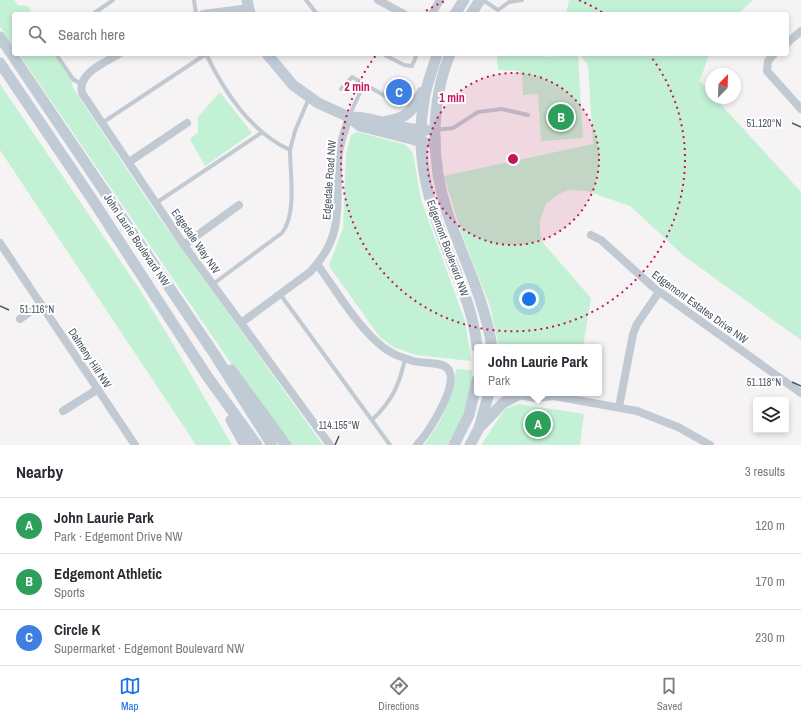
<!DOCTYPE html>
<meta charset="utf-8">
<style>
body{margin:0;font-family:"Archivo Narrow",sans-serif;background:#f2f2f3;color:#2b2b33}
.controls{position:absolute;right:12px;bottom:12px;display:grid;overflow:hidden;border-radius:4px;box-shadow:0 2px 6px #0003}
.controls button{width:36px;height:36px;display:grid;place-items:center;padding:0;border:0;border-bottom:1px solid #e1e1e2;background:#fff;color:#2b2b33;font:20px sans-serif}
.compass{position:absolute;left:705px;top:68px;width:36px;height:36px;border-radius:50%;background:#fff;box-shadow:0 2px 6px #0003;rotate:23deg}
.you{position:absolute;left:529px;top:299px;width:14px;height:14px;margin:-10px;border:3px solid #fff;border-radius:50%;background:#1a73e8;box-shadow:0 0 0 6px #1a73e833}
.badge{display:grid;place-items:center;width:26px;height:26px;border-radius:50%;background:#1a73e8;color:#fff;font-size:13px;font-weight:700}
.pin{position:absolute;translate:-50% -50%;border:2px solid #fff;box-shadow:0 1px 4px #0006}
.popup{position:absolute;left:474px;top:344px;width:128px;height:52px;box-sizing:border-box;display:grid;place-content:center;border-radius:4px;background:#fff;filter:drop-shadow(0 1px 3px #0005);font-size:13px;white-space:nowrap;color:#7c7c81}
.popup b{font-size:15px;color:#2b2b33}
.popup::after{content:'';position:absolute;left:50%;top:100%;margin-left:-8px;border:8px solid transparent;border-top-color:#fff}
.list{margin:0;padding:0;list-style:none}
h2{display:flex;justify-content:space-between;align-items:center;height:52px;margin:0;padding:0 16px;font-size:17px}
h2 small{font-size:13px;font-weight:400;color:#7c7c81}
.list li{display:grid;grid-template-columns:26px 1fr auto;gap:12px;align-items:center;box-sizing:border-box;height:56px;padding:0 16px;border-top:1px solid #e1e1e2}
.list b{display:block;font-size:15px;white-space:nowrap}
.list p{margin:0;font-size:13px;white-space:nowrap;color:#7c7c81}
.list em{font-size:13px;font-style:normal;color:#7c7c81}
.icon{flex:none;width:22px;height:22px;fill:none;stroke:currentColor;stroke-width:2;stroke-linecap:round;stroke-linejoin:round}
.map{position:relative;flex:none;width:801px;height:445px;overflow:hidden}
.search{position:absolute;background:#fff;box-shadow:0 2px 6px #0003;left:12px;right:12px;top:12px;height:44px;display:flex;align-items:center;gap:10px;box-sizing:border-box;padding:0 14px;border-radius:4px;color:#7c7c81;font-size:15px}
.sheet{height:220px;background:#fff}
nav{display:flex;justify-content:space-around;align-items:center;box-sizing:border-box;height:56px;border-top:1px solid #e1e1e2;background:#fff;font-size:11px;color:#7c7c81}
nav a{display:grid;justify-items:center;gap:2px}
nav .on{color:#1a73e8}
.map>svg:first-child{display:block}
.green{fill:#c3f1d5}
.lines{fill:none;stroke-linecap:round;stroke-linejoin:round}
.lane{stroke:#c1cad2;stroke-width:4}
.street{stroke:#c1cad2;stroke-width:8}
.secondary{stroke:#c1cbd6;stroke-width:11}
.ticks{fill:none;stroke:#4a5661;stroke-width:1.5}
.ring{fill:none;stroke:#c2185b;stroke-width:2;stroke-dasharray:2 4}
.labels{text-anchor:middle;stroke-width:4;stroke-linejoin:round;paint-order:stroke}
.street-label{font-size:11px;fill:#4a5661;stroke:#fff}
.ticks-label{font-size:10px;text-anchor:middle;fill:#4a5661;stroke:#fff;stroke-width:4;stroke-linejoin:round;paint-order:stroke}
.centre{fill:#c2185b;stroke:#fff;stroke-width:2}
.ring-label{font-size:12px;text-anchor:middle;font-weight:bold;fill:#c2185b;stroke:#fff;stroke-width:4;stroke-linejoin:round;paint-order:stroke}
</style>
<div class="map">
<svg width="801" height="445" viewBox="0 0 801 445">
<rect width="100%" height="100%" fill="#f5f3f3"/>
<path class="green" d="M0,0H14L18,5L28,6L31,11L29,12L30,14H14V47L0,27Z
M569,0H753L738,14H566Z
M19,54H54L73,81L72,86L77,94L154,210L323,445H290L228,359Z
M497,54H544V57L578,55L583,138L541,141L538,94L523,95L522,75H520L519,71L498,70Z
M580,54H709L700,81L711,93V98H715L801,192V340L684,256L630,206L587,191L568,190L557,195L546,204L540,220V234L544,244L591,298L583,347H499L490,306L461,232L444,176L593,144L588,66Z
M0,84L140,290L169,337L232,445H196L0,150Z
M220,92L252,133L205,166L190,139L198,132V117Z
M358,132L406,145L413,153L421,200L465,321L471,361L416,355L393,347L379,336L329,266L343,228L346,155L351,135Z
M456,369L472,370C472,397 462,423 447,445H424C444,419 451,401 456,369Z
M519,404L584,414L580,445H481L505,409Z"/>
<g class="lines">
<path class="lane" d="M194,0L196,14
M306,0L317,14
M483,0L498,10L509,2L522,0
M93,14L113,0
M56,54L73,79L81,84
M206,54C225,93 250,131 290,150L295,131L309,98
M383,54L404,65L412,66L417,54
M341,89L352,77L394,101
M349,116L364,84
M102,123L206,54
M435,130L453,128L478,112L502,109L528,115
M156,203L261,133
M213,284L282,233C297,214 290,174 290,150
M280,294L390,445
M372,420C392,401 399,386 405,359"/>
<path class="street" d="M378,0L404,14
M203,14L249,8
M432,14L440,0
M787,43L801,31
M119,54C105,63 77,73 82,93L184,245L330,445
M774,54L768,61L767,71L801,109
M129,162L187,123
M591,235L601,240L653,287L801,393
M0,243L135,445
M184,245L239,205
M317,264C336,290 365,340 394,354C400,357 407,359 413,361C423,364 442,361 448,369C460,385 428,433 417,445
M20,319L41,304
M241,323L310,272C348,232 334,201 339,153C341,140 345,129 349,117
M505,393L536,398L554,396L637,411L678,427L710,445
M619,407L633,334L637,324L659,292
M63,411L98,389"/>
<path class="secondary" d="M247,0L250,14
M455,14L464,0
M471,14L480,0
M0,37L215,355L272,445
M267,54L293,85L318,103L349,117L360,126L427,143
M437,54C433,70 426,84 424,101C414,154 429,205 449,254C461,285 474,314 477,347
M450,54C430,103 431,162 447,212C463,259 484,297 492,347
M0,63L92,199L207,376L257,445
M349,117C376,116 400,131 426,130
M387,121C408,118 413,110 422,92
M231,370L286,445
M231,420L245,445
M481,426L503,403L518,395
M454,445L469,415L477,380
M470,445L479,428L489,393"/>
</g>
<path class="ticks" d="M792,123L801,127M0,306L9,310M792,382L801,386M335,445L339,436"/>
<circle cx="513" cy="159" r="86" fill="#c2185b" fill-opacity=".12"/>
<g class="ring">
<circle cx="513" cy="159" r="86"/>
<path d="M421 14A172 172 0 0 1 447 0M579 0A172 172 0 0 1 605 14M649 54A172 172 0 1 1 377 54"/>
</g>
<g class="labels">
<g class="street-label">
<text transform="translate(329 180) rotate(-86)" y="4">Edgedale Road NW</text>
<text transform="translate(137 240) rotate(56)" y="4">John Laurie Boulevard NW</text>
<text transform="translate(196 241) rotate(55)" y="4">Edgedale Way NW</text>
<text transform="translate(448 248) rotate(70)" y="4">Edgemont Boulevard NW</text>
<text transform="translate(700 307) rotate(36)" y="4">Edgemont Estates Drive NW</text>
<text transform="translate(90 358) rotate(57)" y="4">Dalmeny Hill NW</text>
</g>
</g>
<g class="ticks-label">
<text x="764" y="127">51.120°N</text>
<text x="37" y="313">51.116°N</text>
<text x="764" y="386">51.118°N</text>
<text x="339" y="429">114.155°W</text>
</g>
<circle cx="513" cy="159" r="6" class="centre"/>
<g class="ring-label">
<text x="357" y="91">2 min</text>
<text x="452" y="102">1 min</text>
</g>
</svg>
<div class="controls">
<button><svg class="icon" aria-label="layers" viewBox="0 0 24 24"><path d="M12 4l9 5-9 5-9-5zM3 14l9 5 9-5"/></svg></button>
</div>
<svg class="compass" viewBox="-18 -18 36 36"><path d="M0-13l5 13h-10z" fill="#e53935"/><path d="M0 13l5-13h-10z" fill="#7c7c81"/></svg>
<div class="you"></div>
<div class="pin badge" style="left:538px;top:424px;background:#2e9e5b">A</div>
<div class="popup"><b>John Laurie Park</b>Park</div>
<div class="pin badge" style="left:561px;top:117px;background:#2e9e5b">B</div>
<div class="pin badge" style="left:399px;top:92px;background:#3f7fe0">C</div>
<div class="search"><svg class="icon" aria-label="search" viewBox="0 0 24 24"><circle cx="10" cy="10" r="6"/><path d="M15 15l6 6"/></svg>Search here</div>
</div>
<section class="sheet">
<h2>Nearby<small>3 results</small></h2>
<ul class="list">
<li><span class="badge" style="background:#2e9e5b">A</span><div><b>John Laurie Park</b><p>Park · Edgemont Drive NW</p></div><em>120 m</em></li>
<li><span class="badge" style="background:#2e9e5b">B</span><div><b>Edgemont Athletic</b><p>Sports</p></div><em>170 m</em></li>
<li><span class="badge" style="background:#3f7fe0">C</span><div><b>Circle K</b><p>Supermarket · Edgemont Boulevard NW</p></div><em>230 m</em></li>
</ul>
</section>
<nav>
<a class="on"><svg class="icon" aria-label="map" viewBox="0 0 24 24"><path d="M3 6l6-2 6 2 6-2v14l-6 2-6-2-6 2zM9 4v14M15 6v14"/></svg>Map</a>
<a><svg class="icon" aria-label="directions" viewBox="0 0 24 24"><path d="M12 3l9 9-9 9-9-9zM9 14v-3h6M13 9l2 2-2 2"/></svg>Directions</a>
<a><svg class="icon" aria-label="saved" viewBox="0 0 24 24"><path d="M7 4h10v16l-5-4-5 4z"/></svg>Saved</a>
</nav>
